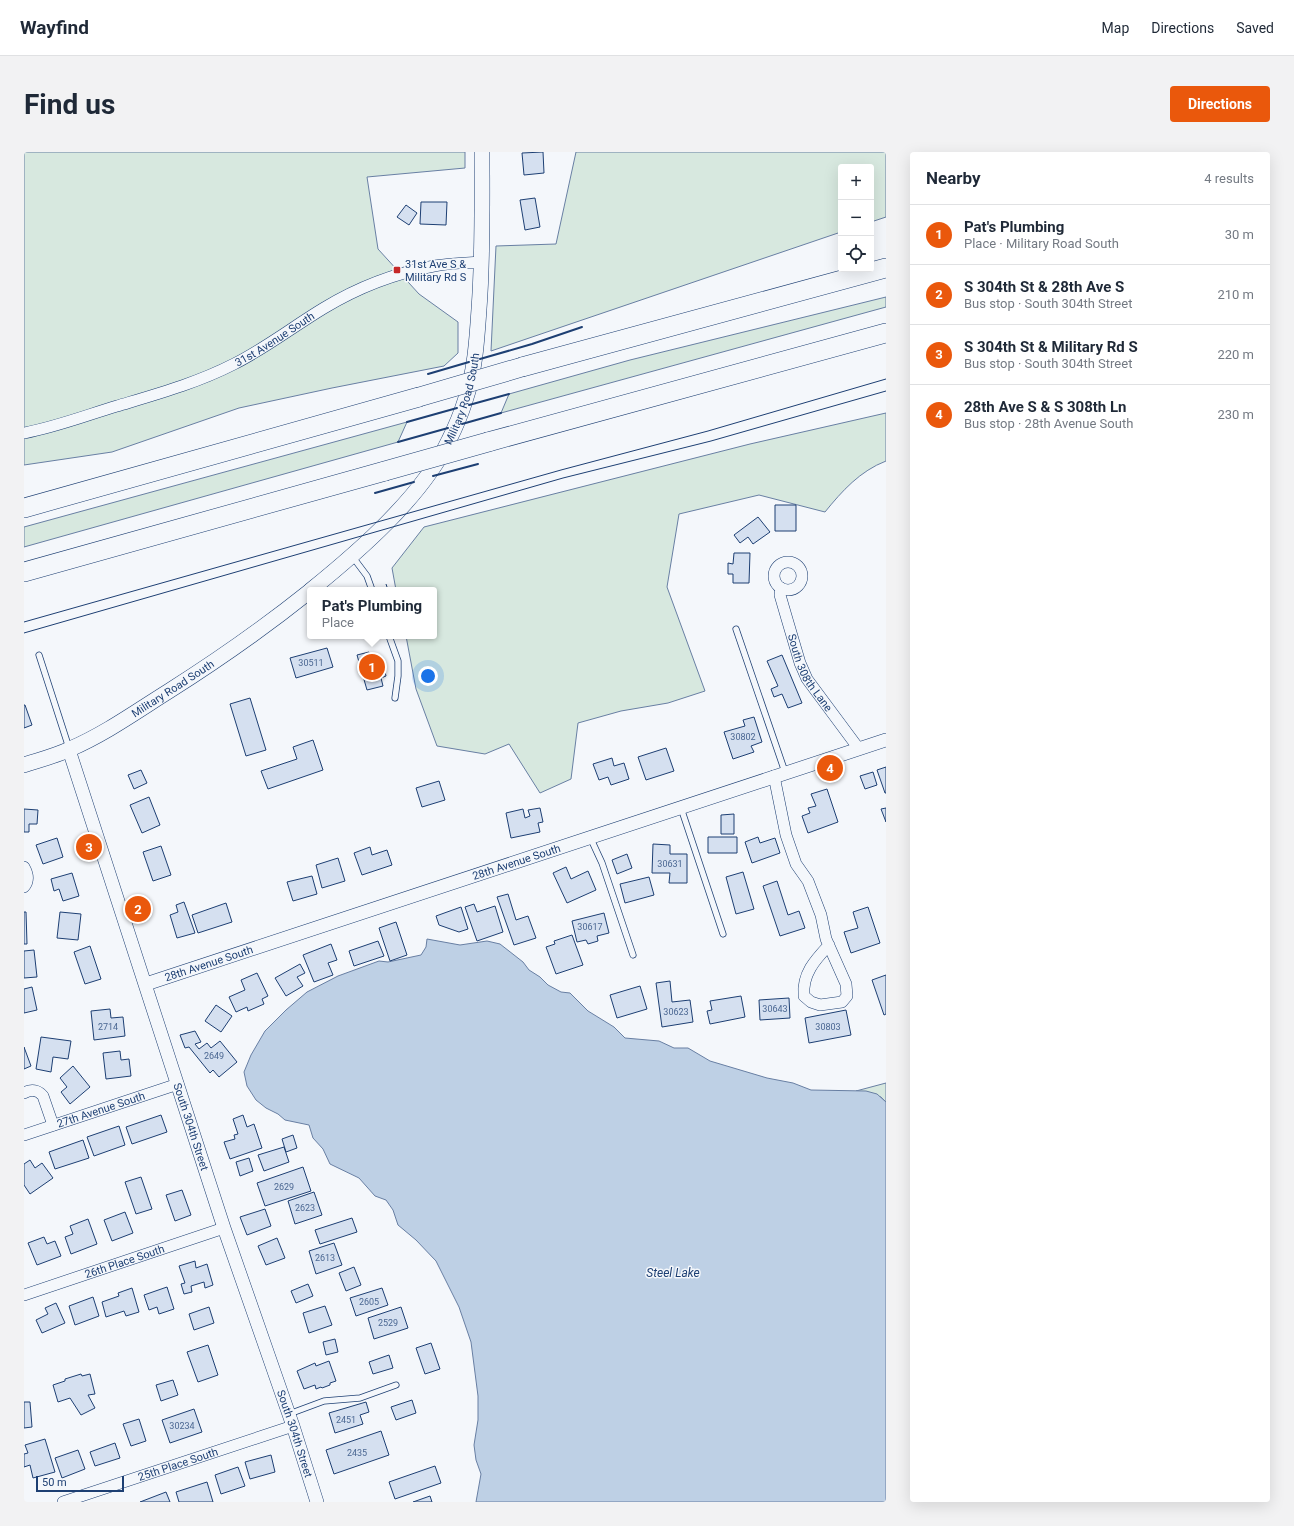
<!DOCTYPE html>
<meta charset="utf-8">
<style>
body{margin:0;font-family:Roboto,sans-serif;background:#f2f2f3;color:#1f2937}
.controls{position:absolute;right:12px;top:12px;display:grid;overflow:hidden;border-radius:4px;box-shadow:0 4px 16px #0002}
.controls button{width:36px;height:36px;display:grid;place-items:center;padding:0;border:0;border-bottom:1px solid #e0e1e3;background:#fff;color:#1f2937;font:20px sans-serif}
.scale{position:absolute;left:12px;bottom:10px;width:88px;box-sizing:border-box;padding-left:4px;border:2px solid #1d3f73;border-top:0;font-size:11px;line-height:14px;white-space:nowrap;color:#1d3f73;-webkit-text-stroke:3px #f4f7fb;paint-order:stroke}
.you{position:absolute;left:404px;top:524px;width:14px;height:14px;margin:-10px;border:3px solid #fff;border-radius:50%;background:#1a73e8;box-shadow:0 0 0 6px #1a73e833}
.badge{display:grid;place-items:center;width:26px;height:26px;border-radius:50%;background:#ea580c;color:#fff;font-size:13px;font-weight:700}
.pin{position:absolute;translate:-50% -50%;border:2px solid #fff;box-shadow:0 1px 4px #0006}
.popup{position:absolute;left:283px;top:435px;width:130px;height:52px;box-sizing:border-box;display:grid;place-content:center;border-radius:4px;background:#fff;filter:drop-shadow(0 1px 3px #0005);font-size:13px;white-space:nowrap;color:#747a83}
.popup b{font-size:15px;color:#1f2937}
.popup::after{content:'';position:absolute;left:50%;top:100%;margin-left:-8px;border:8px solid transparent;border-top-color:#fff}
.list{margin:0;padding:0;list-style:none}
h2{display:flex;justify-content:space-between;align-items:center;height:52px;margin:0;padding:0 16px;font-size:17px}
h2 small{font-size:13px;font-weight:400;color:#747a83}
.list li{display:grid;grid-template-columns:26px 1fr auto;gap:12px;align-items:center;box-sizing:border-box;height:60px;padding:0 16px;border-top:1px solid #e0e1e3}
.list b{display:block;font-size:15px;white-space:nowrap}
.list p{margin:0;font-size:13px;white-space:nowrap;color:#747a83}
.list em{font-size:13px;font-style:normal;color:#747a83}
.icon{flex:none;width:22px;height:22px;fill:none;stroke:currentColor;stroke-width:2;stroke-linecap:round;stroke-linejoin:round}
.map{position:relative;flex:none;width:862px;height:1350px;overflow:hidden;border-radius:4px}
header{display:flex;align-items:center;gap:24px;box-sizing:border-box;height:56px;padding:0 20px;background:#fff;border-bottom:1px solid #e0e1e3}
header strong{font-size:19px}
nav{display:flex;gap:22px;margin-inline-start:auto;font-size:14px}
.intro{display:flex;align-items:center;justify-content:space-between;box-sizing:border-box;height:96px;padding:0 24px}
h1{margin:0;font-size:28px}
.button{padding:10px 18px;border-radius:4px;background:#ea580c;color:#fff;font-size:14px;font-weight:700}
main{display:flex;gap:24px;padding:0 24px}
aside{flex:1;background:#fff;border-radius:4px;box-shadow:0 4px 16px #0002}
.map>svg:first-child{display:block}
.green{fill:#d7e8df;stroke:#687fa3}
.water{fill:#bed0e5;stroke:#687fa3}
.building{fill:#d5e0f0;stroke:#1d3f73}
.lines{fill:none;stroke-linecap:round;stroke-linejoin:round}
.service-casing{stroke:#1d3f73;stroke-width:7}
.minor-casing{stroke:#1d3f73;stroke-width:12}
.tertiary-casing{stroke:#1d3f73;stroke-width:14}
.secondary-casing{stroke:#1d3f73;stroke-width:16}
.motorway-casing{stroke:#1d3f73;stroke-width:20}
.service{stroke:#f4f7fb;stroke-width:5.5}
.minor{stroke:#f4f7fb;stroke-width:11}
.tertiary{stroke:#f4f7fb;stroke-width:13}
.secondary{stroke:#f4f7fb;stroke-width:15}
.motorway{stroke:#f4f7fb;stroke-width:19}
.tram{stroke:#1d3f73;stroke-width:1}
.motorway-bridge-casing{stroke:#1d3f73;stroke-width:20;stroke-linecap:butt}
.motorway-bridge{stroke:#f4f7fb;stroke-width:19}
.fence{stroke:#1d3f73;stroke-width:1;stroke-dasharray:5 2;stroke-linecap:butt}
.wall{stroke:#1d3f73;stroke-width:2}
.poi-dot{fill:#c62828;stroke:#f4f7fb;stroke-width:1.5}
.labels{text-anchor:middle;stroke-width:3;stroke-linejoin:round;paint-order:stroke}
.number-label{font-size:9px;fill:#4b6792}
.poi-label{font-size:11px;fill:#1d3f73;stroke:#f4f7fb;text-anchor:start}
.street-label{font-size:11px;fill:#1d3f73;stroke:#f4f7fb}
.water-label{font-size:12px;font-style:italic;fill:#1d3f73;stroke:#f4f7fb}
</style>
<header>
<strong>Wayfind</strong>
<nav><a>Map</a><a>Directions</a><a>Saved</a></nav>
</header>
<div class="intro"><h1>Find us</h1><a class="button">Directions</a></div>
<main>
<div class="map">
<svg width="862" height="1350" viewBox="0 0 862 1350">
<rect width="100%" height="100%" fill="#f4f7fb"/>
<path class="green" d="M0,0H441V16L343,25L354,97L395,142L434,170V201L420,214L308,236L215,256L88,300L0,313Z
M552,0H862V65L847,70V15H817V80L467,199L472,94L532,92Z
M862,145V155L477,261L485,242L606,208Z
M862,261V309C836,319 818,339 801,360L735,343L655,362L643,435L681,539L644,551L597,559L554,571L547,627L516,641L485,592L461,602L413,594L392,537L382,484H410V438H372L368,416L400,375L726,292Z
M383,270L374,290L0,395V375Z
M862,931V950L857,945L832,939Z"/>
<path class="water" d="M403,787L436,793L463,789L476,792L499,810L505,818L516,825L524,833L537,840L546,841L564,859L590,875L601,886L635,889L650,896H664L686,909L743,926L769,931L787,938L842,939L853,942L862,950V1350H452L457,1322L452,1308L450,1293L454,1268V1244L447,1190L435,1155L412,1109L392,1088L374,1073L369,1058L362,1048L351,1044L335,1026L306,1012L299,997L289,986L285,973L261,968L254,962L242,956L232,948L223,934L220,920L227,903L241,879L262,858L283,840L314,824L355,809L364,810L397,803L402,795Z"/>
<path class="building" d="M519,0L520,21L500,23L498,1Z
M511,46L516,75L501,78L496,48Z
M397,50H423L422,73L396,72Z
M382,53L393,61L385,73L373,65Z
M751,353H772V379H751Z
M734,365L746,380L729,392L724,385L716,391L710,383Z
M710,401H726L725,431H709V422H704V411L709,412Z
M303,496L309,515L272,526L266,506Z
M345,500L346,507L357,504L362,524L357,526L359,534L343,538L333,503Z
M758,503L778,551L764,556L758,542L750,545L747,537L754,534L743,509Z
M226,546L242,598L222,604L206,552Z
M0,553H1L8,573L0,576Z
M730,565L738,590L727,594L730,600L709,607L700,580L721,574L719,568Z
M289,588L299,618L244,637L237,619L273,607L269,595Z
M642,596L650,619L622,628L614,605Z
M588,606L590,614L600,611L605,627L587,633L584,625L575,628L569,612Z
M862,615V641H861L853,618Z
M117,618L123,631L110,637L104,623Z
M849,620L853,633L841,637L836,624Z
M415,629L421,648L398,655L392,636Z
M803,637L814,670L784,681L778,664L786,661L784,656L792,654L787,642Z
M125,645L136,673L118,681L106,653Z
M516,656L519,670L514,671L516,680L487,686L482,661L499,657L501,666L506,664L504,658Z
M862,656V670L857,657Z
M0,657L14,658L13,672H5V680H0Z
M710,662V682H697V663Z
M684,685H713V701H684Z
M734,685L736,691L751,686L756,701L728,711L721,690Z
M33,686L39,705L19,712L12,693Z
M629,692L646,693V702H663V731H645L646,721H628Z
M137,694L147,723L129,729L119,700Z
M346,695L348,703L363,698L368,713L338,723L330,701Z
M603,702L608,716L593,722L588,708Z
M314,706L321,729L298,736L292,713Z
M542,715L547,727L564,719L572,738L543,751L529,721Z
M719,720L730,757L712,762L702,725Z
M48,721L55,744L39,749L35,737L30,739L27,727Z
M288,724L293,742L269,749L263,730Z
M625,725L630,743L601,751L596,732Z
M753,729L764,763L775,759L781,776L756,784L739,734Z
M484,742L492,768L504,764L512,786L490,793L473,745Z
M160,750L171,781L153,786L146,763L154,760L152,753Z
M202,751L208,770L174,781L168,763Z
M450,752L453,760L471,754L479,780L453,789L441,755Z
M437,755L444,777L435,780L415,773L412,764Z
M844,755L856,791L827,801L820,780L834,776L829,760Z
M0,760H2L3,792H0Z
M36,760L57,762L54,788L33,786Z
M580,761L585,781L573,784L574,789L564,792L562,788L553,790L548,769Z
M372,770L383,803L366,809L355,776Z
M548,783L559,813L532,822L522,795L531,792L530,789Z
M354,789L360,804L330,814L325,799Z
M307,792L313,808L304,811L309,823L290,830L279,803Z
M66,794L77,827L61,832L50,800Z
M10,798L13,825L0,826V799Z
M276,812L281,821L273,825L279,834L262,844L251,826Z
M233,821L244,844L238,847L240,852L224,859L223,855L212,860L205,845L221,838L217,828Z
M862,823V862L860,863L848,828Z
M646,829L648,850L666,848L669,870L638,875L632,831Z
M616,834L623,857L593,866L586,843Z
M8,835L13,858L0,861V837Z
M717,844L721,865L686,872L683,859L688,858L686,849Z
M765,846L766,866L736,868L735,848Z
M192,853L208,864L197,880L181,869Z
M86,857L87,866L99,865L101,884L70,888L67,859Z
M822,858L827,883L785,891L781,866Z
M171,879L177,890L171,892L175,897L183,891L187,896L196,889L213,910L195,925L189,918L186,921L165,895L161,896L156,883Z
M17,885L47,889L44,907L29,905L27,920L12,917Z
M0,895L7,914L0,917Z
M96,899L97,908L105,907L107,924L82,927L79,901Z
M49,914L66,935L46,952L37,940L43,935L36,926Z
M137,963L143,980L108,992L102,975Z
M219,963L223,975L230,972L238,996L206,1007L200,990L211,987L210,983L214,982L209,967Z
M95,974L101,993L70,1004L63,985Z
M269,983L273,996L262,1000L258,987Z
M59,988L65,1006L31,1017L25,1000Z
M260,995L265,1010L240,1019L234,1003Z
M225,1006L229,1019L216,1024L212,1010Z
M6,1008L11,1016L18,1011L29,1026L6,1042L0,1033V1012Z
M279,1015L287,1039L241,1054L233,1031Z
M117,1025L128,1057L112,1062L101,1030Z
M158,1038L167,1063L151,1069L142,1043Z
M290,1040L298,1063L271,1072L264,1049Z
M241,1057L247,1074L223,1083L216,1065Z
M101,1060L109,1081L88,1089L80,1068Z
M328,1066L333,1080L296,1092L291,1078Z
M64,1067L73,1092L47,1102L41,1085L49,1082L46,1074Z
M20,1085L23,1092L31,1089L37,1104L13,1113L4,1091Z
M253,1086L261,1106L242,1113L234,1094Z
M310,1091L318,1113L292,1122L285,1099Z
M171,1109L172,1116L183,1112L189,1133L181,1136L180,1130L167,1134L168,1140L160,1142L157,1132L161,1131L155,1114Z
M330,1115L337,1133L322,1139L315,1121Z
M284,1132L289,1144L272,1151L267,1139Z
M143,1135L150,1157L135,1162L133,1155L125,1158L120,1143Z
M108,1136L115,1160L102,1164L100,1159L82,1165L78,1150L95,1144L94,1141Z
M358,1136L364,1153L332,1164L326,1146Z
M69,1145L75,1164L51,1173L45,1154Z
M32,1151L41,1171L18,1181L12,1168L24,1162L21,1156Z
M301,1154L308,1173L285,1181L279,1161Z
M185,1155L190,1171L170,1178L165,1162Z
M377,1155L384,1176L350,1187L344,1166Z
M311,1187L314,1200L302,1203L299,1190Z
M407,1191L416,1217L401,1222L392,1196Z
M184,1193L194,1223L174,1230L163,1200Z
M365,1203L369,1216L349,1222L345,1210Z
M305,1209L312,1229L306,1231V1233L298,1236L297,1235L292,1237L291,1233L280,1237L273,1219L291,1211L292,1214Z
M57,1222L58,1224L66,1222L71,1242L64,1243L71,1256L57,1263L46,1246L34,1250L29,1233L41,1229V1227Z
M149,1228L154,1243L137,1249L132,1233Z
M388,1248L392,1261L372,1268L367,1255Z
M0,1250H6L8,1275L0,1276Z
M342,1250L345,1260L336,1263L339,1272L311,1281L305,1261Z
M170,1257L178,1280L146,1291L138,1268Z
M115,1267L122,1289L107,1294L99,1272Z
M357,1279L365,1303L310,1322L302,1298Z
M21,1287L31,1320L9,1326L6,1313L0,1315V1302L4,1301L1,1293Z
M91,1291L96,1306L71,1314L66,1300Z
M54,1298L61,1317L38,1326L31,1306Z
M247,1303L251,1320L226,1327L221,1310Z
M411,1314L417,1331L371,1347L365,1330Z
M214,1315L221,1334L197,1342L191,1323Z
M183,1330L189,1350H155L152,1340Z
M142,1340L146,1350H116Z
M406,1344L408,1350H389Z"/>
<g class="lines">
<g class="service-casing">
<path id="service" d="M328,404L343,424L348,438
M712,477L761,620
M365,484L374,509V524L371,546
M15,503L45,596
M657,656L699,782
M566,685L578,711L609,803
M265,1262L300,1249L336,1246L372,1233"/>
</g>
<g class="minor-casing">
<g id="minor">
<path id="s1" d="M0,281C32,275 63,263 93,254C133,242 173,231 210,212C242,196 270,174 300,156C333,136 372,121 410,114C426,111 442,111 458,110"/>
<circle cx="764" cy="424" r="14"/>
<path id="s2" d="M757,436L756,443L763,467L776,511L783,527L835,597"/>
<path d="M750,624L762,683L772,712L784,729L797,763L802,787L822,832L823,844L818,850L796,853L787,850L780,844C778,822 791,808 805,793"/>
<path d="M0,715C4,722 5,729 0,735"/>
<path d="M0,941C7,937 14,938 19,944L29,973"/>
<path id="s3" d="M0,983L154,932"/>
<path id="s4" d="M0,1143L200,1076"/>
<path id="s5" d="M39,1350L269,1274"/>
</g>
</g>
<g class="tertiary-casing">
<g id="tertiary">
<path id="s6" d="M45,598L200,1076L269,1274L293,1350"/>
<path id="s7" d="M122,832L862,588"/>
</g>
</g>
<g class="secondary-casing">
<g id="secondary">
<path id="s8" d="M287,438C334,400 399,344 425,288C431,276 437,262 441,249C451,220 453,187 455,157C459,105 458,52 458,0"/>
<path id="s9" d="M0,613C15,608 31,604 46,597C81,582 113,559 145,539C194,508 241,475 286,439"/>
</g>
</g>
<g class="motorway-casing">
<path id="motorway" d="M498,215L862,116
M464,290L862,181
M0,356L395,245
M0,420L361,319"/>
</g>
<use href="#service" class="service"/>
<use href="#minor" class="minor"/>
<use href="#tertiary" class="tertiary"/>
<use href="#secondary" class="secondary"/>
<use href="#motorway" class="motorway"/>
<path class="tram" d="M0,470L537,318L684,279L862,227
M0,481L539,326L687,289L862,239"/>
<g class="motorway-bridge-casing">
<path id="motorway-bridge" d="M395,245L498,215
M361,319L464,290"/>
</g>
<use href="#motorway-bridge" class="motorway-bridge"/>
<path class="fence" d="M362,432L364,438"/>
<path class="wall" d="M456,207L508,192L558,175
M404,222L445,210
M445,253L485,242
M383,270L433,256
M438,272L477,261
M374,290L424,276
M409,324L454,312
M351,341L390,330"/>
</g>
<rect class="poi-dot" x="369" y="114" width="8" height="8" rx="2"/>
<g class="labels">
<g class="number-label">
<text x="287" y="514">30511</text>
<text x="719" y="588">30802</text>
<text x="646" y="715">30631</text>
<text x="566" y="778">30617</text>
<text x="751" y="860">30643</text>
<text x="652" y="863">30623</text>
<text x="84" y="878">2714</text>
<text x="804" y="878">30803</text>
<text x="190" y="907">2649</text>
<text x="260" y="1038">2629</text>
<text x="281" y="1059">2623</text>
<text x="301" y="1109">2613</text>
<text x="345" y="1153">2605</text>
<text x="364" y="1174">2529</text>
<text x="322" y="1271">2451</text>
<text x="158" y="1277">30234</text>
<text x="333" y="1304">2435</text>
</g>
<g class="poi-label">
<text x="381" y="116">31st Ave S &amp;<tspan x="381" dy="13">Military Rd S</tspan></text>
</g>
<g class="street-label">
<text dy="4" stroke="none"><textPath href="#s1" startOffset="269">31st Avenue South</textPath></text>
<text dy="4" stroke="none"><textPath href="#s8" startOffset="249">Military Road South</textPath></text>
<text dy="4" stroke="none"><textPath href="#s2" startOffset="91">South 308th Lane</textPath></text>
<text dy="4" stroke="none"><textPath href="#s9" startOffset="168">Military Road South</textPath></text>
<text dy="4" stroke="none"><textPath href="#s7" startOffset="390">28th Avenue South</textPath></text>
<text dy="4" stroke="none"><textPath href="#s7" startOffset="66">28th Avenue South</textPath></text>
<text dy="4" stroke="none"><textPath href="#s3" startOffset="81">27th Avenue South</textPath></text>
<text dy="4" stroke="none"><textPath href="#s6" startOffset="396">South 304th Street</textPath></text>
<text dy="4" stroke="none"><textPath href="#s4" startOffset="106">26th Place South</textPath></text>
<text dy="4" stroke="none"><textPath href="#s6" startOffset="720">South 304th Street</textPath></text>
<text dy="4" stroke="none"><textPath href="#s5" startOffset="121">25th Place South</textPath></text>
</g>
<g class="water-label">
<text x="649" y="1125">Steel Lake</text>
</g>
</g>
</svg>
<div class="controls">
<button>+</button>
<button>−</button>
<button><svg class="icon" aria-label="locate" viewBox="0 0 24 24"><circle cx="12" cy="12" r="6"/><path d="M12 2v4M12 18v4M2 12h4M18 12h4"/></svg></button>
</div>
<div class="scale">50 m</div>
<div class="you"></div>
<div class="pin badge" style="left:348px;top:515px">1</div>
<div class="popup"><b>Pat's Plumbing</b>Place</div>
<div class="pin badge" style="left:114px;top:757px">2</div>
<div class="pin badge" style="left:65px;top:695px">3</div>
<div class="pin badge" style="left:806px;top:616px">4</div>
</div>
<aside>
<h2>Nearby<small>4 results</small></h2>
<ul class="list">
<li><span class="badge">1</span><div><b>Pat's Plumbing</b><p>Place · Military Road South</p></div><em>30 m</em></li>
<li><span class="badge">2</span><div><b>S 304th St &amp; 28th Ave S</b><p>Bus stop · South 304th Street</p></div><em>210 m</em></li>
<li><span class="badge">3</span><div><b>S 304th St &amp; Military Rd S</b><p>Bus stop · South 304th Street</p></div><em>220 m</em></li>
<li><span class="badge">4</span><div><b>28th Ave S &amp; S 308th Ln</b><p>Bus stop · 28th Avenue South</p></div><em>230 m</em></li>
</ul>
</aside>
</main>
